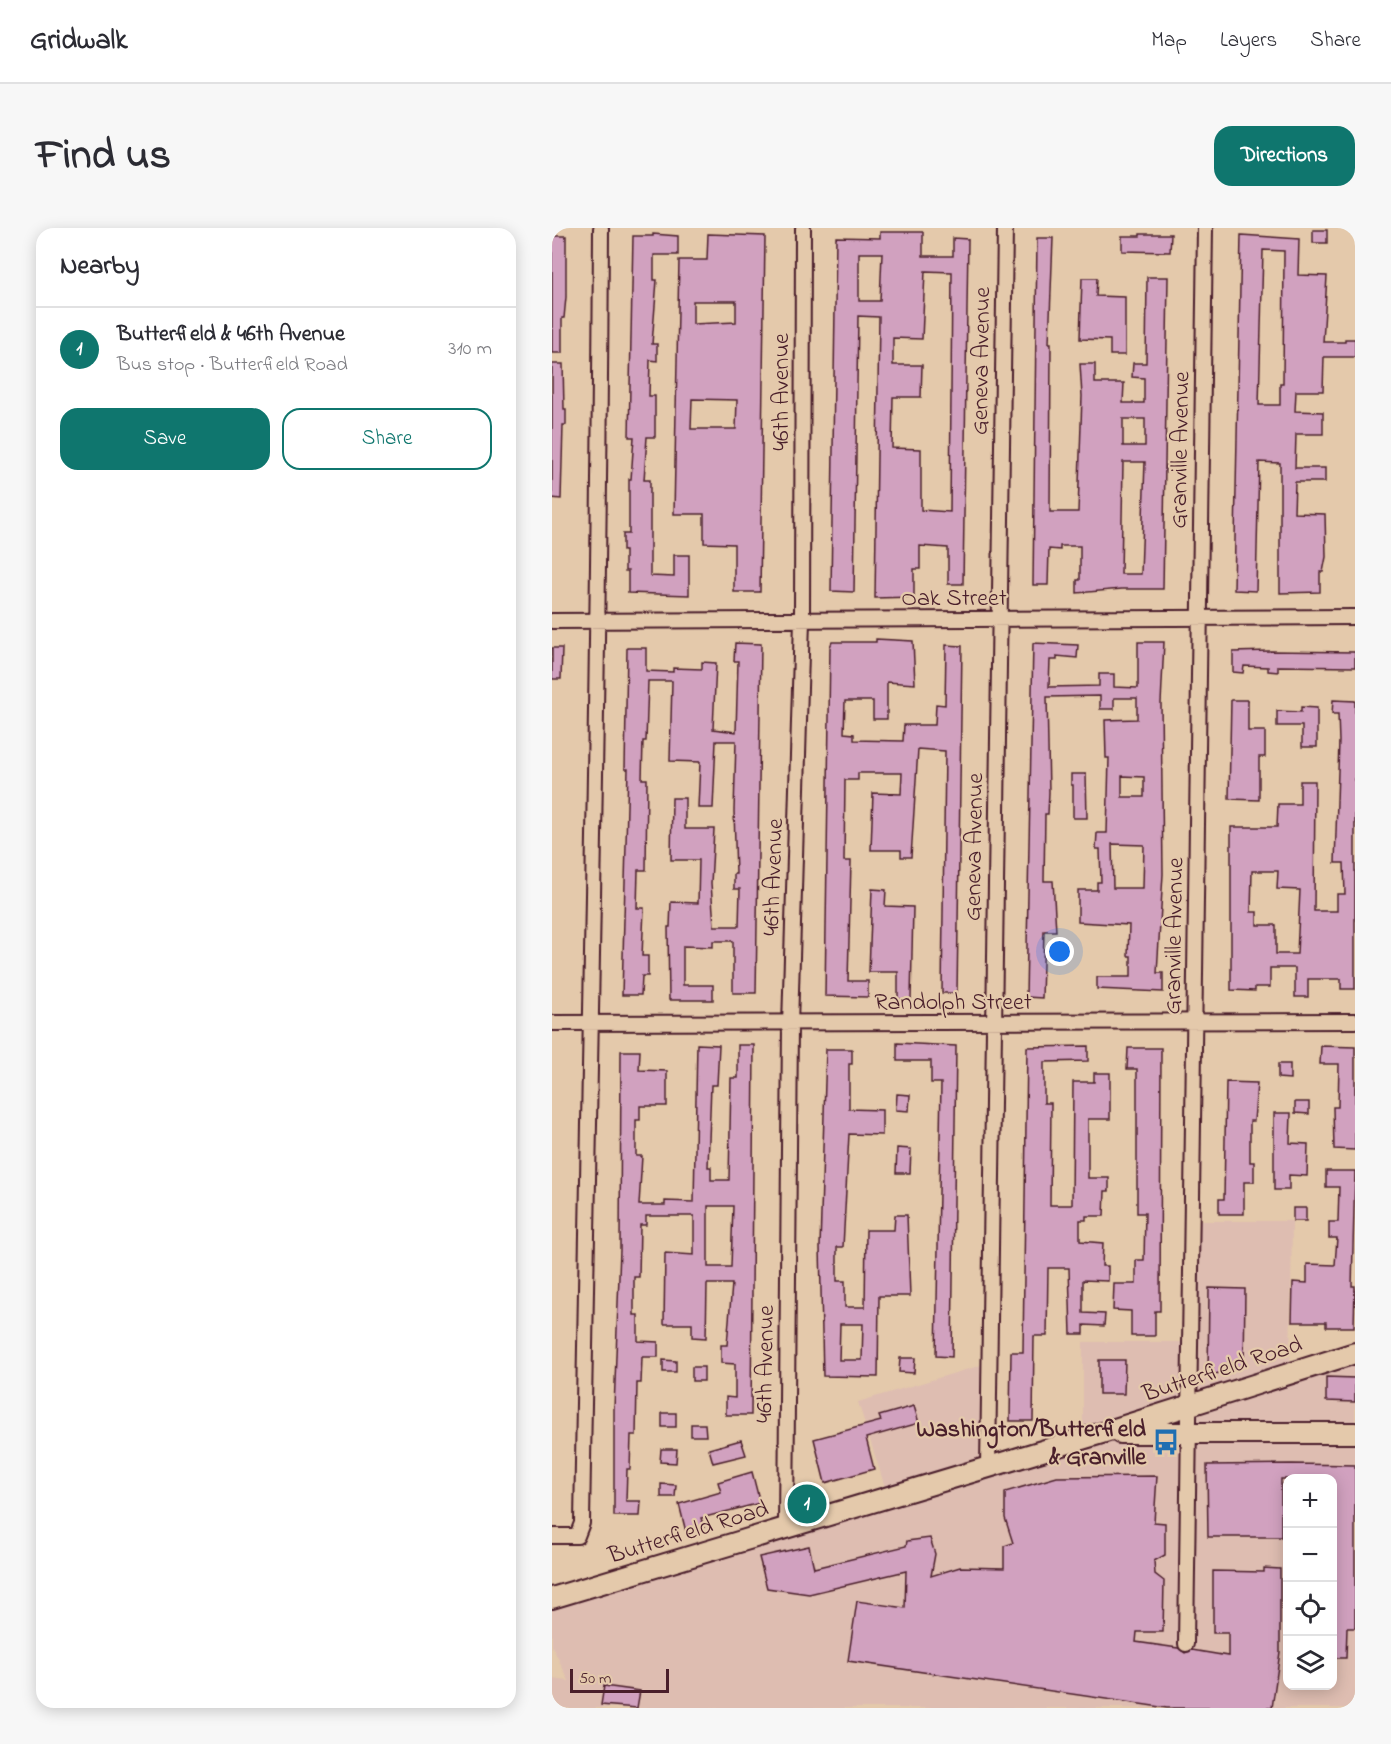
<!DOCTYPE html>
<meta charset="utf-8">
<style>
body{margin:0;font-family:"Indie Flower",sans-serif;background:#f7f7f7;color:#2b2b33}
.controls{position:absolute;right:18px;bottom:18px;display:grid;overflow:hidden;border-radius:12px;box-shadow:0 3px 15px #0003}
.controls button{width:54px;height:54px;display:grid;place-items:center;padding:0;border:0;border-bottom:2px solid #e1e1e2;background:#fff;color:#2b2b33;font:30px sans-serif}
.scale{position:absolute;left:18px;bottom:15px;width:99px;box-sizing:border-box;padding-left:6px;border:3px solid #4a1f2b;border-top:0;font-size:16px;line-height:21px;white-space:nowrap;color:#4a1f2b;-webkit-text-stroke:4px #e4c9ab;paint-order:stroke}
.you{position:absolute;left:508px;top:724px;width:21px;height:21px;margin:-15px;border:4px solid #fff;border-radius:50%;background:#1a73e8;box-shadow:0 0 0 9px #1a73e833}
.badge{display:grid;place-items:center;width:39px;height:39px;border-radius:50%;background:#0f766e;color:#fff;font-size:20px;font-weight:700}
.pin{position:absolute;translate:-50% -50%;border:3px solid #fff;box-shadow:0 2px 6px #0006}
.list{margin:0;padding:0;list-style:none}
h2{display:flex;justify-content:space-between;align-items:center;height:78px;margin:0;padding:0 24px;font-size:26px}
h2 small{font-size:20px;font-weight:400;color:#7c7c81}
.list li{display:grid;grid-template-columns:39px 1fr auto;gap:18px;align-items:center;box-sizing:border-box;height:84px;padding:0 24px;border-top:2px solid #e1e1e2}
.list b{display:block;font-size:22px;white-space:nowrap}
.list p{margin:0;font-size:20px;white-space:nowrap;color:#7c7c81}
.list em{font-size:20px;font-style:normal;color:#7c7c81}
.actions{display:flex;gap:12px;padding:18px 24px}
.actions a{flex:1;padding:14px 0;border:2px solid #0f766e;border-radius:18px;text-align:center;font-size:21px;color:#0f766e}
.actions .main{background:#0f766e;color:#fff}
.icon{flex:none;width:33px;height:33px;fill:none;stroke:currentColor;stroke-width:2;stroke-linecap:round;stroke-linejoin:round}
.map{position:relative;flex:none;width:803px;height:1480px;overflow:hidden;border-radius:18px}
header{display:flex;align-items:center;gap:36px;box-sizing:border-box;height:84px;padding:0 30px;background:#fff;border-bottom:2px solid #e1e1e2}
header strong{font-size:28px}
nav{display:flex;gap:33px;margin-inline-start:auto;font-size:21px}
.intro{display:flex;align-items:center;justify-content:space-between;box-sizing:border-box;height:144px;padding:0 36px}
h1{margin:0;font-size:42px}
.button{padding:15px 27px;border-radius:18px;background:#0f766e;color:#fff;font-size:21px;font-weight:700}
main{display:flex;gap:36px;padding:0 36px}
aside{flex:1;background:#fff;border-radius:18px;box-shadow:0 3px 15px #0003}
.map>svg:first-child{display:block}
.built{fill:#debdb1;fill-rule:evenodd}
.building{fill:#d1a1bf;stroke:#4a1f2b;stroke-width:1.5;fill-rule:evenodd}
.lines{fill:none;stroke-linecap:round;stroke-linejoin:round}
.minor-casing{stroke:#4a1f2b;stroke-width:18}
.secondary-casing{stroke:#4a1f2b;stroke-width:24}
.minor{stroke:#e4c9ab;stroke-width:14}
.secondary{stroke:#e4c9ab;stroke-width:20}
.labels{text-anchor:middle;stroke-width:4.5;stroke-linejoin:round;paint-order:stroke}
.street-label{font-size:24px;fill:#4a1f2b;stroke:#e4c9ab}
.poi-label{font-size:24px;font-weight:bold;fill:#4a1f2b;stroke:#e4c9ab;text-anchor:end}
</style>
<header>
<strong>Gridwalk</strong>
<nav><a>Map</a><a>Layers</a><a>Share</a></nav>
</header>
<div class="intro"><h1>Find us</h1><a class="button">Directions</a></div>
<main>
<aside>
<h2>Nearby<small></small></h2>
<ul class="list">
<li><span class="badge">1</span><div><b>Butterfield &amp; 46th Avenue</b><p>Bus stop · Butterfield Road</p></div><em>310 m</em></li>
</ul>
<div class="actions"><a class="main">Save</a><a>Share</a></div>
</aside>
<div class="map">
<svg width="803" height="1480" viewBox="0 0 803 1480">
<rect width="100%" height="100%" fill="#e4c9ab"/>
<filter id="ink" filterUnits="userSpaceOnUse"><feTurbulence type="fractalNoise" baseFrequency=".0167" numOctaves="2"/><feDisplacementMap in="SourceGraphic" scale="12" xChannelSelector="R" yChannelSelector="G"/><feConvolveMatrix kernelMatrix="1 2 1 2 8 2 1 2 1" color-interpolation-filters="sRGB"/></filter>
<g filter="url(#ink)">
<path class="built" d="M637,993H740L738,1143L531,1205V1114H636Z
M803,1129V1203L640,1202V1178Z
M433,1136L432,1233L334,1262L306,1174Z
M551,1207L803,1208V1480H0V1451L17,1453L0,1418V1375ZM736,1250H780V1458H736Z"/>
<path class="building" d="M761,2H775V15H761Z
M328,4H371V28H401V10L416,11L411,356H396V320L368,318V341H362V369L323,370L327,89L306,88L302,364L279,363L284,9L328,10ZM307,25H330L328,73H307ZM373,43L400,44L398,284L369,282V221L340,220L341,169H369L370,137H341V110L370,111Z
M101,6L126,8V27H102V52H105L100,116H105V133L98,132L97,168H103V209H95L92,252H98V348L122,349V327H137V367L76,365V343H73V323H71V306H77V251H79L82,209H77L81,8H101Z
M156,6L213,8L208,364H182V316L152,315V286H122L127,32H155ZM141,73H184V94L141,96ZM140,171L185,172L184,201H139Z
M588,6H619L618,24L570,23V8H588Z
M689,7L747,11L746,47L775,48L771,114H793V111H803V129H772L771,163H744L743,183L771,184V206H744L743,240H773V254H743L742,285L773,286L774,329L771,344H768V364L728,365V235L707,234L704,363L682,362ZM711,22L732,23L731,156H728V177H707Z
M0,8H14V69L12,90H10V125H0Z
M485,10H501L497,115H499L498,284H526L530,168L528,136H543V155H572L571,175H592V150L580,149L581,135H594L595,49H616L611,361H570L525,365V352H528V318H508V322L497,321L496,357H481ZM571,191H593V218H571ZM571,234H593L589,346H569Z
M530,50H545L544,68L573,69V127H558V112L528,111Z
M0,136H11L12,181H14V197H11L9,271L0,270Z
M324,411L361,413L363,456L335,454V491H321V473H293L292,505L302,506V512L351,513L352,497H383L384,476L393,477L394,417L410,418L405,765H390L393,523L366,521L359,629H349V622H319L321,565L349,566L350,545H306V552H293L292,633H299L296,753H316V769L273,768L278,419L280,414H324Z
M586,414H612L609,475L611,646L605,745H611V764L545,761V749H579V728H576L577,697L526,694V662H545V654H549L548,621H544L545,605H555L557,530H554L553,492L585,491V470H562V481H548V468L495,469L497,564L496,586H493L492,653H501L504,703H492L490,770L474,769L481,415L526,417L525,430L505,428V432H498L497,459L547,458V446H562V459L586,460ZM570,548L592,549V569H570ZM560,616L592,617L591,660H561Z
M183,415L209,416L204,765H181V713H161V719L131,718V757H161V772H117L116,699H118L119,674L146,675L147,632H119L120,570H133V601H162L159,655L162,698H187L188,661H182V646H184L182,583L184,513H164L161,580H146L148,534L118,533L120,453H96L94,513H91L90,551H95L94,642H86L85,680H92L90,728H96V748H90L89,767H70L76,541H73L75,420H94V443L121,444V440L150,441V434L164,435L161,501L184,504L186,433H182Z
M0,420H10L9,451H0Z
M717,423L803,424V439L726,438V444L716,443V439L692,438L691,445L681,444V424Z
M679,472H696V503H713V529H707V572L677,571Z
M781,472L803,473V761H789V751H756V769H743V740H718V759H703V763L679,762V599H725L726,576H748V553H763L762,683H785V666H793L792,635H783L787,513L786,486H780ZM700,643H726L725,661L748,662L745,726H724V697H705V684H699Z
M749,479L765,480V519H750V498H725V483L749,484Z
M519,546H534L535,590H521V557H519Z
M320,661L334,662L333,678L361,679L359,771H346V744H317Z
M345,815L404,818L400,1129L384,1128L389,855H379V833H345Z
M145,816L167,817L165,857H159L156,939H159V952H177L179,850H186V817H202L199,1187H174V1169L183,1170V1136L169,1135V1117H175L180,1056H155L154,1110L140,1109V1096H112L113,1025L142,1027V988H94V997H88L87,1049H82V1087H86V1113L106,1114V1129H90L89,1155H85L84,1207H79L78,1241H75L74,1273H89L88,1288H62V1181L68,1022L69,823H88L87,842L115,843V878H88V892H84V928H90L87,977H113V973L142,974ZM156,978H181L179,1039H156Z
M536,818V833L492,834V875H499L498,977H520L521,854H542V845H558V891H536V950H557V963H553L552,988H534V992H528V1013L551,1015L550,1038H556V1053L531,1052V1085L553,1086L552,1098L532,1097V1106H519L517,1040H496L495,1108H482L481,1193H458L459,1124H471L475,819Z
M769,818L803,819V922L782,921L781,879H786L787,836H768Z
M576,820H609L608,1083H603V1108H579V1083L561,1082L562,1056H584V1032H592L593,985H585V841H575Z
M274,821H300V836H297V881L330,882V907L297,906L291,1019H285V1053H293V1079H313L314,1002H342L343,987H355L358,1068H327L326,1149L271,1148L268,1019ZM288,1096H311L310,1132H287Z
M726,836H738V851L726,850Z
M674,854L705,855L702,893H698V934H702V954H692V986H667V971H672Z
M345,866L358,867L357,883L344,882Z
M743,874H757V886L743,885Z
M722,885H739L738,915L756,916L755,948L737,947V962H722Z
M345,920L359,921L358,945H344Z
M774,943H803L800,1058H803L802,1099H774V1094H740L741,1054L755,1055V1036L783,1037L785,1010H777V994H786L787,959H774Z
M741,980H754V993H741Z
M657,1060L693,1061L692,1138L656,1148Z
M348,1130H363L362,1145L347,1144Z
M111,1132L124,1133V1144H111Z
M547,1132H573L572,1166H547Z
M140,1139H152V1153H140Z
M774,1149L803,1150V1174L774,1173Z
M362,1178L367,1195L314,1210L322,1241L273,1255L262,1211L329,1193L327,1188Z
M110,1185H124V1199H110Z
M139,1196H153L154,1208H139Z
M189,1212L194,1227L161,1235L157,1221Z
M109,1221H125L124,1235L108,1234Z
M740,1236L803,1237V1400H795L794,1430H780V1251H729V1309H656L655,1237Z
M200,1244L208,1275L149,1290L152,1299L134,1304L127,1276L169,1264L166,1254Z
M605,1248L602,1294L613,1295V1327L602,1333L603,1346L612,1353L611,1404H585L584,1414L626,1420L633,1425L640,1422L676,1428V1405H661V1343L712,1344V1340L728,1341V1424L720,1480H615L296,1433L305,1373L353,1380L354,1343L257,1366L215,1360L207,1329L257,1318L262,1340L354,1318L355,1313L378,1310L383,1326L379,1348L408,1339L452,1340V1318L461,1315L453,1290V1264L505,1249Z
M109,1256L124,1257L123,1269H109Z
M52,1458L88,1463L85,1480L49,1477Z"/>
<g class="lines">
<g class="minor-casing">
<path id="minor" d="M0,393L803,389
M0,795L803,793
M436,1239L453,0
M234,1300L238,797L250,392L251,0
M0,1308H25L30,1295C37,863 47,432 49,0
M634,1416L653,0"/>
</g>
<g class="secondary-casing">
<path id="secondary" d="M568,1205H803
M0,1370L550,1205L803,1125"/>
</g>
<use href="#minor" class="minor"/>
<use href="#secondary" class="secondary"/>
</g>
</g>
<defs>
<g id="bus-bare" transform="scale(2.07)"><path d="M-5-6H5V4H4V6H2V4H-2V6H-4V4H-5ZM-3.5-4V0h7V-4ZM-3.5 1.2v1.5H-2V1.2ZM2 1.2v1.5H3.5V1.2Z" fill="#1f6fb2" stroke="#e4c9ab" stroke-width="2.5" paint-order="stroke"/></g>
</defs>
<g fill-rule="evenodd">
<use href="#bus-bare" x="614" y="1214"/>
</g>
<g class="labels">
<g class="street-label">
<text transform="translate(428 133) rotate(-89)" y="8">Geneva Avenue</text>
<text transform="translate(228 164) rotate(-90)" y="8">46th Avenue</text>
<text transform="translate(627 222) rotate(-89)" y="8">Granville Avenue</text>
<text x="402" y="377">Oak Street</text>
<text transform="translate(421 619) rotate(-89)" y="8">Geneva Avenue</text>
<text transform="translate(220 649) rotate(-88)" y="8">46th Avenue</text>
<text transform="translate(621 708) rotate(-89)" y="8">Granville Avenue</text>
<text x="401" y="781">Randolph Street</text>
<text transform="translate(212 1136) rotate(-89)" y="8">46th Avenue</text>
<text transform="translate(670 1140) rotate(-18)" y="8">Butterfield Road</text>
<text transform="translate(136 1303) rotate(-17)" y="8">Butterfield Road</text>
</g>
<g class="poi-label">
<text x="594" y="1208">Washington/Butterfield<tspan x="594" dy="28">&amp; Granville</tspan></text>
</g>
</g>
</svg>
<div class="controls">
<button>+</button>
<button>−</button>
<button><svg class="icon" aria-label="locate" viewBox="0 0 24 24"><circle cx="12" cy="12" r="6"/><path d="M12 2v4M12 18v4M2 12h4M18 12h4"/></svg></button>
<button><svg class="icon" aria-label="layers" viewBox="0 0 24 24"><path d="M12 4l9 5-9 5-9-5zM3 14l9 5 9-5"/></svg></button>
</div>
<div class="scale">50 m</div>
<div class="you"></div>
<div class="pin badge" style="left:255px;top:1276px">1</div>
</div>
</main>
